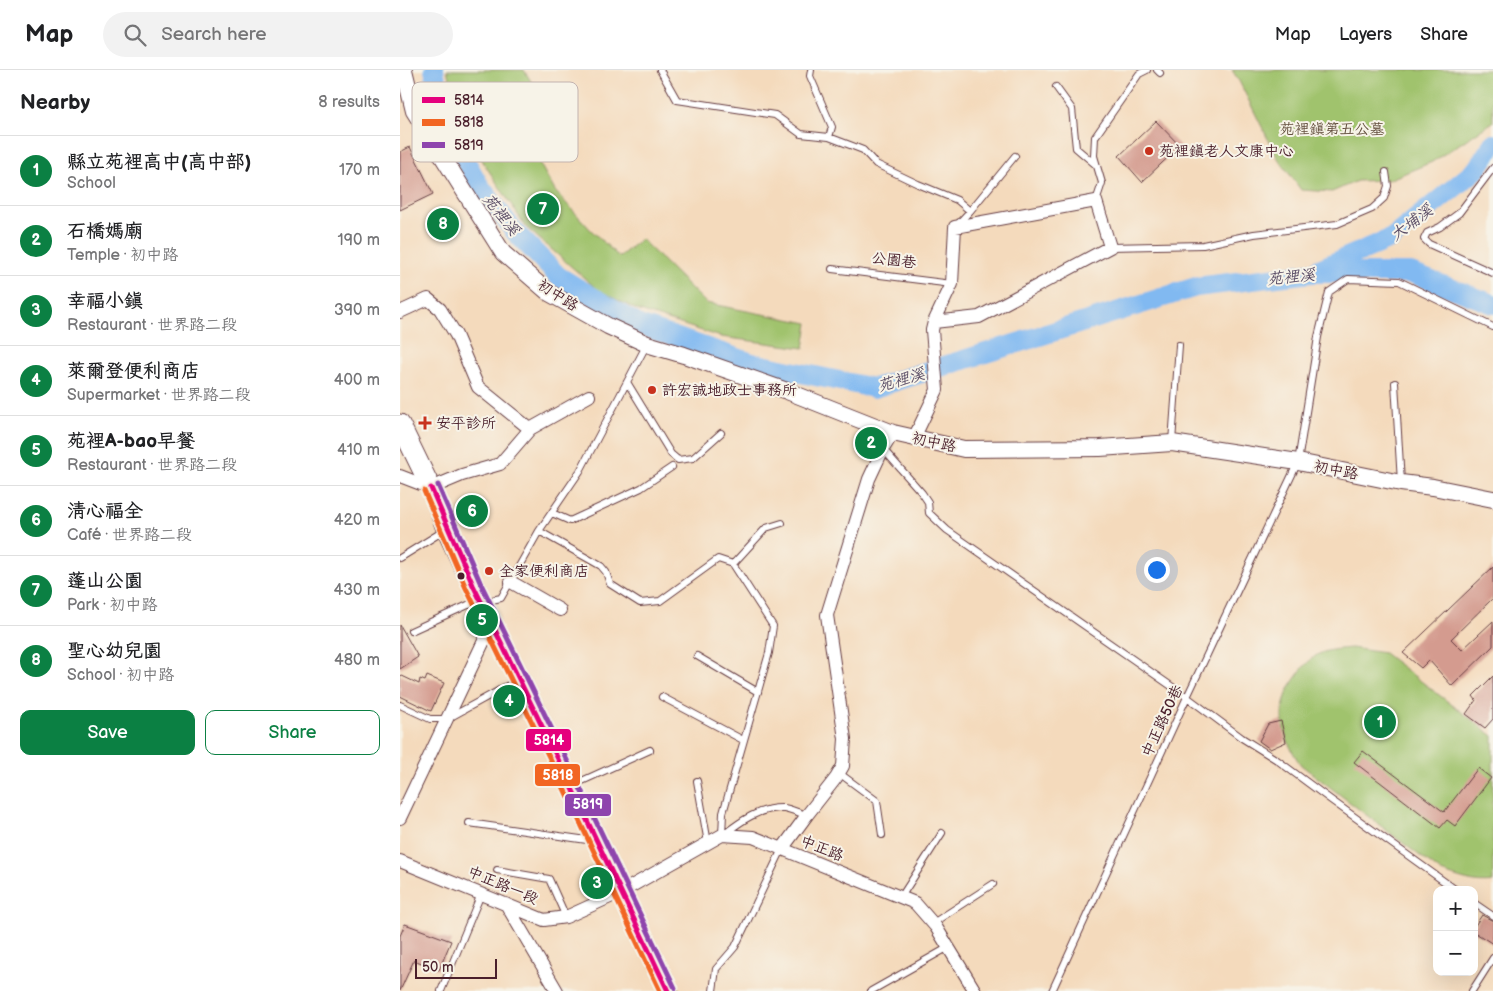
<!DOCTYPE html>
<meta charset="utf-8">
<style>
body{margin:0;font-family:"Balsamiq Sans","LXGW WenKai TC",sans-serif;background:#f2f2f2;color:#202124}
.controls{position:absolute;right:15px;bottom:15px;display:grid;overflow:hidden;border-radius:10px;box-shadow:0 5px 20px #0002}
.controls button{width:45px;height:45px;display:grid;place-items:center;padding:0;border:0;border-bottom:1px solid #e0e0e0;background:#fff;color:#202124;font:25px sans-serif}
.scale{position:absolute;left:15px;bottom:12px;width:82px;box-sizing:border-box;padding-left:5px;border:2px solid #4a1f2b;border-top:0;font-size:14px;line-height:18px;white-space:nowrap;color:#4a1f2b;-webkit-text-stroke:4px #f7f3e8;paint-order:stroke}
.you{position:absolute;left:756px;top:499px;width:18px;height:18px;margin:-12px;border:4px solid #fff;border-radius:50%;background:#1a73e8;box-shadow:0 0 0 8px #1a73e833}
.badge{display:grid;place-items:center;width:32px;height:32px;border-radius:50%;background:#0b8043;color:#fff;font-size:16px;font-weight:700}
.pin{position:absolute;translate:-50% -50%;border:2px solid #fff;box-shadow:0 1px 5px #0006}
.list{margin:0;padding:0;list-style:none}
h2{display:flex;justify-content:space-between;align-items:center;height:65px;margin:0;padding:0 20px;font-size:21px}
h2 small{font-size:16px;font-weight:400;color:#757577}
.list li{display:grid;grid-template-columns:32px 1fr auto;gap:15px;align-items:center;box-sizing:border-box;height:70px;padding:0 20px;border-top:1px solid #e0e0e0}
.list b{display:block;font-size:19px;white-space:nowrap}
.list p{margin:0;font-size:16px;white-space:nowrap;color:#757577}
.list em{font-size:16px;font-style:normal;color:#757577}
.actions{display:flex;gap:10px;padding:15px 20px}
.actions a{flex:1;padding:11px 0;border:1px solid #0b8043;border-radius:10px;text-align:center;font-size:18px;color:#0b8043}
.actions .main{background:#0b8043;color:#fff}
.icon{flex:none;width:28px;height:28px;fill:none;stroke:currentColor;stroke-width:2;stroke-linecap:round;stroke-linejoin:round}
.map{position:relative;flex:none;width:1093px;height:921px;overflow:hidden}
header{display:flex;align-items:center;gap:30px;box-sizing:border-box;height:70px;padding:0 25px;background:#fff;border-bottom:1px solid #e0e0e0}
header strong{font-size:24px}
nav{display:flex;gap:28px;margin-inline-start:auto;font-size:18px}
.search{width:350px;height:45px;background:#f2f2f2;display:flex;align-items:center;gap:12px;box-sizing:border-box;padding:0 18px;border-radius:28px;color:#757577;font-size:19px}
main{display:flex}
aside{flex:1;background:#fff}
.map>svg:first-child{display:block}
.green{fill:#a0c36d;stroke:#75714c}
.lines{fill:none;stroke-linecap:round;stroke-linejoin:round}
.river{stroke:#81b9f1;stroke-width:20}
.building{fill:#d49b8f}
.service-casing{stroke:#643b41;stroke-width:8}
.minor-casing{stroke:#643b41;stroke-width:14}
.tertiary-casing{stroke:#643b41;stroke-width:18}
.secondary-casing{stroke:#643b41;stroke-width:21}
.service{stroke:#fff;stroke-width:6}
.minor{stroke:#fff;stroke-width:12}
.tertiary{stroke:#fff;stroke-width:16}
.secondary{stroke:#fff;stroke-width:19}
.bus-1-casing{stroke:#f7f3e8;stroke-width:9}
.bus-2-casing{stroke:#f7f3e8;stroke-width:9}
.bus-3-casing{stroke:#f7f3e8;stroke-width:9}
.bus-1{stroke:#e5007d;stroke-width:5}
.bus-2{stroke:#f26522;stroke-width:5}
.bus-3{stroke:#8e44ad;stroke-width:5}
.poi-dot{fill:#c8321e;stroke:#f7f3e8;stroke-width:2}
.bus-dot{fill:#4a1f2b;stroke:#f7f3e8;stroke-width:2}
.labels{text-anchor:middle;stroke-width:4;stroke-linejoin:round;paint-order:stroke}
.park-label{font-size:15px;fill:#64503f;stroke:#f7f3e8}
.poi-label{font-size:15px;fill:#4a1f2b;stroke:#f7f3e8;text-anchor:start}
.street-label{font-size:15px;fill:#4a1f2b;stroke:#f7f3e8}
.water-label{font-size:16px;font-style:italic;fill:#5a4d66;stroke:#f7f3e8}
.key{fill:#f7f3e8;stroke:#c3b3af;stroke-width:1}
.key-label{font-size:14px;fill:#4a1f2b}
.line-badge{stroke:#f7f3e8;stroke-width:2}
.badge-label{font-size:14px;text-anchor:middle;font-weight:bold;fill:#fff}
</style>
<header>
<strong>Map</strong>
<div class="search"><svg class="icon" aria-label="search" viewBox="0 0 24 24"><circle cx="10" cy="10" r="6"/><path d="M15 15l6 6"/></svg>Search here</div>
<nav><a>Map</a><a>Layers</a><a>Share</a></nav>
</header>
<main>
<aside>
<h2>Nearby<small>8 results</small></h2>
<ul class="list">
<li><span class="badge">1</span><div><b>縣立苑裡高中(高中部)</b><p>School</p></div><em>170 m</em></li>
<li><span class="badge">2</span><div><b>石橋媽廟</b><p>Temple · 初中路</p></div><em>190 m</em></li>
<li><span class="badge">3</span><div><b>幸福小鎮</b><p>Restaurant · 世界路二段</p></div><em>390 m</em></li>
<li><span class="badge">4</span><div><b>萊爾登便利商店</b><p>Supermarket · 世界路二段</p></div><em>400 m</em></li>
<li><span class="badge">5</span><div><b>苑裡A-bao早餐</b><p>Restaurant · 世界路二段</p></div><em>410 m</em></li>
<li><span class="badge">6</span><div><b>清心福全</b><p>Café · 世界路二段</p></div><em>420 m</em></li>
<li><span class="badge">7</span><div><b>蓬山公園</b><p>Park · 初中路</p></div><em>430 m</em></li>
<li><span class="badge">8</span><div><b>聖心幼兒園</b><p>School · 初中路</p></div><em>480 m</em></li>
</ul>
<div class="actions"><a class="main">Save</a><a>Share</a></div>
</aside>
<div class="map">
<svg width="1093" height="921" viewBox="0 0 1093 921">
<rect width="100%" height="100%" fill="#f7f3e8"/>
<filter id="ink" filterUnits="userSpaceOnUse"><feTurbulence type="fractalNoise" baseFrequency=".02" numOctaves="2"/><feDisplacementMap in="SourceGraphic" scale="10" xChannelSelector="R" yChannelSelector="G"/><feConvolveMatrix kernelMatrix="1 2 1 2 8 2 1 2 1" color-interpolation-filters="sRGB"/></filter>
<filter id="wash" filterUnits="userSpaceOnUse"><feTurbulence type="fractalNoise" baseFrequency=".0096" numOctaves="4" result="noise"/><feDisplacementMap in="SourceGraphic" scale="20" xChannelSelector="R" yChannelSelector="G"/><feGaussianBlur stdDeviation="1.12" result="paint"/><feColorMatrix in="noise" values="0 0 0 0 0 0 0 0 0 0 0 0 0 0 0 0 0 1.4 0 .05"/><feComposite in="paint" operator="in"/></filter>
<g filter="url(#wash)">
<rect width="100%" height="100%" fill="#f4dabc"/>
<path class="green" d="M47,0H124L142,29L113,46L155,121L190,159L219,187L241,169L306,233L408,253L404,278L321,267L237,240L198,220L126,157L85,95L61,54Z
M832,0H1093V52L1032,92L988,110L957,111L932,122L901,120L877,87L839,11Z
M952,578L984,583L1093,666V812C1075,815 1058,808 1041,802L901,695C879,664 875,634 899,603C904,596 911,588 919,584C929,579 941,579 952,578Z"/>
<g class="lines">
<path class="river" d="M34,0L46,57L79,115L115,162L158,206L239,255L352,293L474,318L796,217L911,203H1011L1093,234
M919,199L992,168L1076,100L1093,74"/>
</g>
<g id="blocks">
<path class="building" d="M756,51L780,76L742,112L719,86Z
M10,77L33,124L0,140V82Z
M1093,497V528L1051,569L1062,580L1093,551V576L1052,616L1029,590L1021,598L1003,583Z
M0,555L18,587L0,599Z
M0,605L19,614L20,609L25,611L27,606L44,613L31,641L0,626Z
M1093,606V649L1085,658L1066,644L1076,630L1073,626Z
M881,651L886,672L870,679L859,671L868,654Z
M963,681L1044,742L1078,698L1091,708L1055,756L1047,750L1040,758L954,692Z
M1082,845L1093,851V874L1074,862V857Z
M5,854L51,871L39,900L14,890L0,921V866Z"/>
</g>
</g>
<g filter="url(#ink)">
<use href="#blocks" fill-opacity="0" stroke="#643b41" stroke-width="1"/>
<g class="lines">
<g class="service-casing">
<path id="service" d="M260,0L277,30L375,45L401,64L429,67L463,80L476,94L518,114L557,130L570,141L557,155
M411,0L410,6L432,57L429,67
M757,0L760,3
M656,17L672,39L676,78L696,95
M1093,98L1059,143L1040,157L1027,163L1024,169L1029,174L1093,203
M696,131L702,113L694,86L695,67L739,4L747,0
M570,141L615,86
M710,177L803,175L854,164L937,154L972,139L984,128L988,116L986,102
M432,199L552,214
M227,312L271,384L278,390L293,388L321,363
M995,313L1001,412
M772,372L779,275
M483,379L522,423L528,432L529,443L547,460L787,627L842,668L877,690L931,730L1056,820
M152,443L170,451L241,418L272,397
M139,461L201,496L206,502L210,514L240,533L260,531L318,489L333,494L373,556L369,583L323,743L322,765
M0,488L45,460
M333,494L366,458L382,453
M11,561L68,535L101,528L139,461L180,401L247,274
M297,586L358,622
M262,627L343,670
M0,635L30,649H47L118,610
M439,703L477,731L482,765
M297,711L308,773
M171,716L250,680
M69,753L194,771
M323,765C341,751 360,737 384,738C391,739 399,743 407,745
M97,800L149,809L166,847
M501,827L542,763
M1074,833L1093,846
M533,853L593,814
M41,921L81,824
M313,921L316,899L335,877L382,779
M471,921L549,877
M652,921L787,627L898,392L918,267L929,222L948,209L999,211L1093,257
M1072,921L1093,888"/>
</g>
<g class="minor-casing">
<path id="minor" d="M0,242L28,229L40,239L56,265L78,317L130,359
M514,368L537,320L532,260L534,252L552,214L555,157L696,131L710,177L579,247L534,252
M0,406L31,418L62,405L100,394L130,359L189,326
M111,512L160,540
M0,748L91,556
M382,779L407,745L436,708L443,696L445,669L427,545L469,409L483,379L493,363
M0,791L144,850L166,847L221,822L322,765L353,767L515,833L536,857L575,921
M106,834L157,921"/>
</g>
<g class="tertiary-casing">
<path id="tertiary" d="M4,0L14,41L103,183L149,223L208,256L247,274L284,285L387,321L493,363L564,379L700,378L772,373L898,392L1001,413L1033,417L1093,429"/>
</g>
<g class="secondary-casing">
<path id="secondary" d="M0,354L31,418L46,459L91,556L119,609L268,921"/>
</g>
<use href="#service" class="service"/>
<use href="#minor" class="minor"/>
<use href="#tertiary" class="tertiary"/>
<use href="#secondary" class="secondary"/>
<g class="bus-1-casing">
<path id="bus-1" d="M31,418L73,515L157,687L268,921"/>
</g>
<g class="bus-2-casing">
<path id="bus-2" d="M24,421L66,518L151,691L260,921"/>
</g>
<g class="bus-3-casing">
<path id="bus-3" d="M38,415L80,512L164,684L275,918"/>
</g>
<use href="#bus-1" class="bus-1"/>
<use href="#bus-2" class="bus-2"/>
<use href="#bus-3" class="bus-3"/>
</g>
</g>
<g class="poi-dot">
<circle cx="749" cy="81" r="5"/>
<circle cx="252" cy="320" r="5"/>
<path d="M22.5 345.5h5v5h5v5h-5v5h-5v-5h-5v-5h5z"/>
<circle cx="89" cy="501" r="5"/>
</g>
<circle class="bus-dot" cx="61" cy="506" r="4.5"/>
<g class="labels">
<g class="park-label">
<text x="932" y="64">苑裡鎮第五公墓</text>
</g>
<g class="poi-label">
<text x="759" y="86">苑裡鎮老人文康中心</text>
<text x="262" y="325">許宏誠地政士事務所</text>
<text x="36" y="358">安平診所</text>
<text x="99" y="506">全家便利商店</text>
</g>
<g class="street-label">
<text transform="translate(494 190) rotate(7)" y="5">公園巷</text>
<text transform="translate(158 225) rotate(33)" y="5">初中路</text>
<text transform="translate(534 372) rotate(12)" y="5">初中路</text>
<text transform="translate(936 400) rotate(11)" y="5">初中路</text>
<text transform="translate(762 651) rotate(-65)" y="5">中正路50巷</text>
<text transform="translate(422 778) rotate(22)" y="5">中正路</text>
<text transform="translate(103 815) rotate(23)" y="5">中正路一段</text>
</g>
<g class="water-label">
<text transform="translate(102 144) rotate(51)" y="6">苑裡溪</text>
<text transform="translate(1011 152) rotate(-37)" y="6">大埔溪</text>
<text transform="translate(891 206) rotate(-6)" y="6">苑裡溪</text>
<text transform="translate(501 309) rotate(-16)" y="6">苑裡溪</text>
</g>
</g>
<rect x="12" y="12" width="166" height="80" rx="8" class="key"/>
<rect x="22" y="27" width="23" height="6" fill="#e5007d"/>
<rect x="22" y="49" width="23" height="7" fill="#f26522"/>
<rect x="22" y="72" width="23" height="6" fill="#8e44ad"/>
<g class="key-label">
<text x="54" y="35">5814</text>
<text x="54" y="57">5818</text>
<text x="54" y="80">5819</text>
</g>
<g class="line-badge">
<rect x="125" y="658" width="47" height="24" rx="5" fill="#e5007d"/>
<rect x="134" y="693" width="47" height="24" rx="5" fill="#f26522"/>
<rect x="164" y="723" width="48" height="24" rx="5" fill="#8e44ad"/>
</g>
<g class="badge-label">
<text x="149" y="675">5814</text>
<text x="158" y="710">5818</text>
<text x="188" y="739">5819</text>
</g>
</svg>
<div class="controls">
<button>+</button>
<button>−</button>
</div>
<div class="scale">50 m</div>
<div class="you"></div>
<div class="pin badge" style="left:980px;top:652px">1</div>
<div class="pin badge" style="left:471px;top:373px">2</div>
<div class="pin badge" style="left:197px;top:813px">3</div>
<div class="pin badge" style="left:109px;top:631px">4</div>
<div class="pin badge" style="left:82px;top:550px">5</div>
<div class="pin badge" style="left:72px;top:441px">6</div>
<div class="pin badge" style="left:143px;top:139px">7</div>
<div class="pin badge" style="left:43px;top:154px">8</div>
</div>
</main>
